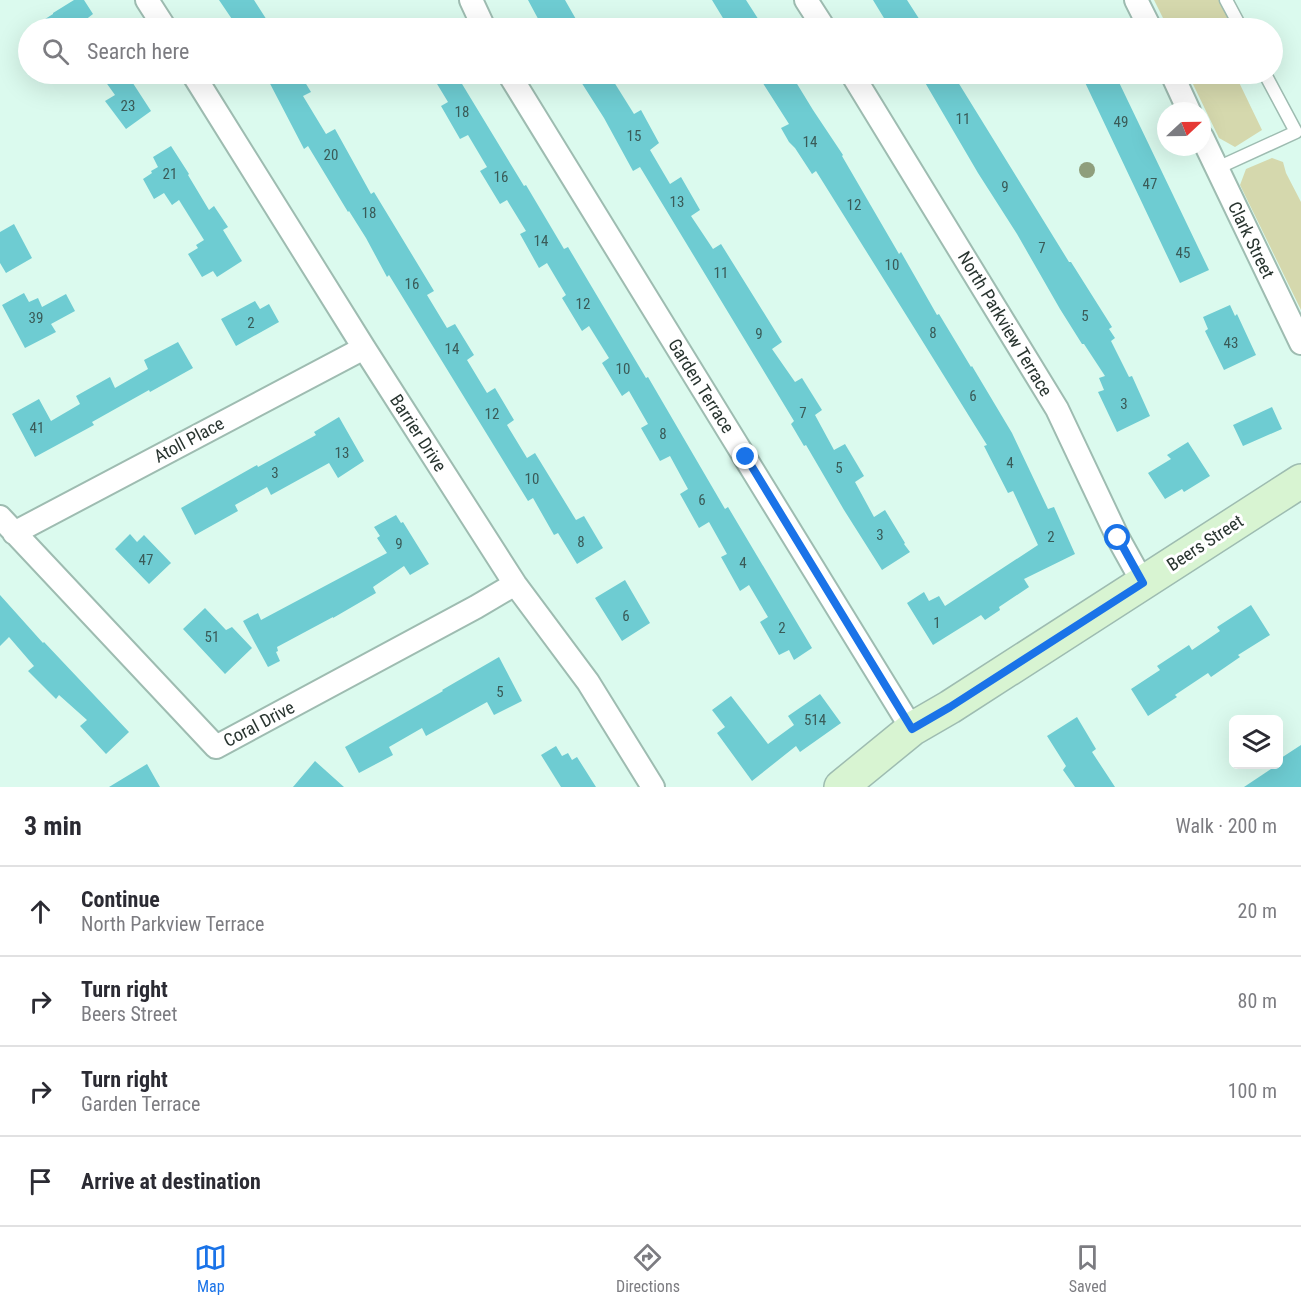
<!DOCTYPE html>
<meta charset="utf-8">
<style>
body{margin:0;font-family:"Roboto Condensed",sans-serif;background:#f2f2f3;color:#2b2b33}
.controls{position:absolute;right:18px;bottom:18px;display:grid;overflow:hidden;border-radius:9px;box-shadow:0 6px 24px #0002}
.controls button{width:54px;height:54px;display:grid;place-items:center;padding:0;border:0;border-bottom:2px solid #e1e1e2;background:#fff;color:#2b2b33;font:30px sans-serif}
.compass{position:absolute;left:1157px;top:102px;width:54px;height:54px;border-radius:50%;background:#fff;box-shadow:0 6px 24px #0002;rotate:68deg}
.stop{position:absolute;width:18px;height:18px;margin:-14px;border:4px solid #1a73e8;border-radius:50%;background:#fff}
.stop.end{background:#1a73e8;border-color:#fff;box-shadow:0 2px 6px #0008}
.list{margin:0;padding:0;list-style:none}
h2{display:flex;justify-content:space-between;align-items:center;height:78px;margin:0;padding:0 24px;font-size:26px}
h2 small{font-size:20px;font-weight:400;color:#7c7c81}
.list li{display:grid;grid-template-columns:39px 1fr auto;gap:18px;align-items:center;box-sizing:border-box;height:90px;padding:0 24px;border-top:2px solid #e1e1e2}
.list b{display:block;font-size:22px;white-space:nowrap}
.list p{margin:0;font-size:20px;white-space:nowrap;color:#7c7c81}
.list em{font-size:20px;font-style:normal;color:#7c7c81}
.icon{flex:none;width:33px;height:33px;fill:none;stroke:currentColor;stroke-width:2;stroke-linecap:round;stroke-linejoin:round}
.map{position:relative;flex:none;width:1301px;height:787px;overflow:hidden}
.search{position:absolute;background:#fff;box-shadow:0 6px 24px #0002;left:18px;right:18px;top:18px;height:66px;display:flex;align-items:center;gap:15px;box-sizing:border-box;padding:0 21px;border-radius:33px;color:#7c7c81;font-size:22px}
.sheet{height:438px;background:#fff}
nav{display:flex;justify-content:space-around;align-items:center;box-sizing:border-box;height:84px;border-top:2px solid #e1e1e2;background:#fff;font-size:16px;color:#7c7c81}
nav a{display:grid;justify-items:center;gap:3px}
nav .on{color:#1a73e8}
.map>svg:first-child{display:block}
.green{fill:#d5d8ad}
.building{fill:#6eccd2}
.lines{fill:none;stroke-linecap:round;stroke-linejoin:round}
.lane-casing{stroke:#9ebcb1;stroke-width:15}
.street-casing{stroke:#9ebcb1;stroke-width:26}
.secondary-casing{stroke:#9ebcb1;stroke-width:36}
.lane{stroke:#fff;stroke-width:12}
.street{stroke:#fff;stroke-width:22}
.secondary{stroke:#d8f4d2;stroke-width:33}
.tree{fill:#8f9e7c}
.route{stroke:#1a73e8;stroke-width:8}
.labels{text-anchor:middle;stroke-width:6;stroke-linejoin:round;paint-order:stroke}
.number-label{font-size:15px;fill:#3a5b58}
.street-label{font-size:18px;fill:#293530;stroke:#fff}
</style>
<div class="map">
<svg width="1301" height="787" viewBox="0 0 1301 787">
<rect width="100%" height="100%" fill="#dbfaee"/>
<path class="green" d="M1154,0H1231L1241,21L1227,28H1168Z
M1193,74H1235L1262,130L1235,147L1219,138L1191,80Z
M1272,158L1283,162L1286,173L1301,202V310L1240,185L1246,169Z"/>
<path class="building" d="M74,0H84L93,14L84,21L88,28H31L53,14V13Z
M219,0H254L272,28H238Z
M528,0H565L581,28H543Z
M712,0H746L764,28H729Z
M873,0H907L925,28H890Z
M118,74H127L151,111L126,129L105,101L115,95L105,81Z
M265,74H300L311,92L303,96L326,134L335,129L371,194L374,192L434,291L427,295L447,328L455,324L474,355L467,360L487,393L495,388L514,420L507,425L527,458L535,453L576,520L584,516L603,548L577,564L558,533L554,535L533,498L528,501L389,275L387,277L366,238L349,211L348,212L308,146L304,149Z
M431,74H456L524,186L526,185L564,249L568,247L646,378L648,377L725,509L728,507L812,648L794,660L789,650L779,655L760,622L768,617L749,585L740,591L721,557L727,554L709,522L699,528L680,494L688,489L670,456L660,461L641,428L648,424L629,391L622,396L602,363L609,358L589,326L582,331L562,298L566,295L547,263L539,268L520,234L526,231L507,200L500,204L480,171L487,167L468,135L460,139L441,106L448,102Z
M576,74H609L634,114L641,110L659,143L650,150L670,184L681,177L700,210L691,216L713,249L721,244L782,342L772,349L795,382L802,378L822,410L815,415L834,450L845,444L864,476L855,482L874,517L885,510L905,543L904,544L910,552L882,570L844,510L806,445L804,446L791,424L794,421L640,167L633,171L604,118Z
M757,74H791L813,110L843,155L842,156L899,254L901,252L937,315L939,314L971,367L972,366L1012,433L1048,509L1054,507L1075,554L1024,579L1029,587L999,607L1000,610L985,620L981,615L933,645L907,603L924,592L929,601L939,596L945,606L1038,545L1013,491L1008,493L984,446L987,445L908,318L816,171L812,174L795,148L789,142L781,128L789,124Z
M920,74H953L1069,262H1071L1112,327L1109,329L1115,338L1111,341L1129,377L1132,376L1150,416L1117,432L1098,392L1104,390L1099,378L1105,376L1084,344H1082L1060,309L1017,234L978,173Z
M1081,74H1115L1209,270L1180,283Z
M171,146L189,174L188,175L209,210L214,206L228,227L223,230L242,261L217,277L213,271L202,277L188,254L198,248L196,245L204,240L179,200L172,205L164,193L154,199L143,179L152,173L151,171L158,167L153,157Z
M14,224L32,258L6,273L0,263V232Z
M24,293L29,302L38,298L42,307L66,294L75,311L51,324L56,332L25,348L2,305Z
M255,301L260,309L269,304L279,322L236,346L221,319Z
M1230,305L1235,316L1237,314L1256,355L1224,370L1205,331L1208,329L1203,317Z
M178,342L193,368L150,392L149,390L92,422L94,425L35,457L12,414L39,399L51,421L80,404L76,396L110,377L115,388L148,369L144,360Z
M1272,407L1282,429L1243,446L1233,425Z
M339,417L364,461L338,478L329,463L271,495L267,487L235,505L238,511L195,535L181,508L257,465L258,467L316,435L314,432Z
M1188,442L1210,476L1184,492L1182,489L1165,499L1148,473L1171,459L1167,455Z
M396,515L401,523L403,522L429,564L410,575L404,566L373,587L376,593L333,618V617L277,647L278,651L276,652L280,661L268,667L243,621L258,613L261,620L387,553L377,538L380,536L374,527Z
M130,534L137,542L144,535L171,563L149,584L115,549Z
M625,580L650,623L622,641L595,598Z
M0,595L43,643L44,642L129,732L106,754L80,726L87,720L59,695L56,699L28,671L34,666L9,637L0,646Z
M1251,605L1270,635L1238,655L1240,657L1211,677L1208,673L1175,695L1177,697L1148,716L1131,689L1160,670L1157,666L1189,645L1192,650L1220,631L1217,627Z
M205,608L226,630L232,627L252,648L225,674L183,629Z
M499,657L522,701L494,715L487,702L426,736L422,728L389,747L393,755L359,773L345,747L443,691L442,690Z
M820,694L841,723L800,752L796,746L752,781L717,733L725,727L712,710L731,696L768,744L794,725L788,716Z
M1077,717L1096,749L1092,752L1115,787H1075L1063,770L1066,766L1047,736Z
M1301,745V787H1244L1271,769L1269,766L1271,765H1278V760Z
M556,746L562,756L568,753L572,760L577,757L596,787H561L541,755Z
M315,761L344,787H293Z
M147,764L160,787H109Z"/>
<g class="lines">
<g class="lane-casing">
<path id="lane" d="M1226,0L1241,28
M1217,170L1226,164L1296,132L1265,74"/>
</g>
<g class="street-casing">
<path id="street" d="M147,0L165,28
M471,0L484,28
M806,0L824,28
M1136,0L1150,28
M193,74L364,348L515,584L588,682L653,787
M509,74L912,729
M852,74L1057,409L1118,538L1143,583
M1172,74L1189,111
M1202,137L1301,343
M0,517L216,747L476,607L515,584
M14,533L364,348"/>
</g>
<g class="secondary-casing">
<path id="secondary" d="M841,787L912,729L950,707L1301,481"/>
</g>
<use href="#lane" class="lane"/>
<use href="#street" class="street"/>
<use href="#secondary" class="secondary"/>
</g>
<circle class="tree" cx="1087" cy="170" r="8"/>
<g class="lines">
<path class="route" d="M746,457L912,729L950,707L1143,583L1118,538"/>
</g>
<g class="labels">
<g class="number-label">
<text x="128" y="111">23</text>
<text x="462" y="117">18</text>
<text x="963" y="124">11</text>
<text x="1121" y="127">49</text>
<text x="634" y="141">15</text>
<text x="810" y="147">14</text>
<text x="331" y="160">20</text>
<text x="170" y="179">21</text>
<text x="501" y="182">16</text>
<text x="1150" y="189">47</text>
<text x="1005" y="192">9</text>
<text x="677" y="207">13</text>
<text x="854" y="210">12</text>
<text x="369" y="218">18</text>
<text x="541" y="246">14</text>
<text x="1042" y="253">7</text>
<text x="1183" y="258">45</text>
<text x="892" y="270">10</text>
<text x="721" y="278">11</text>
<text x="412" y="289">16</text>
<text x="583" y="309">12</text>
<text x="1085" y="321">5</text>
<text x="36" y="323">39</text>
<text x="251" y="328">2</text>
<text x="933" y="338">8</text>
<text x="759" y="339">9</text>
<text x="1231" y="348">43</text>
<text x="452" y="354">14</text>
<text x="623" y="374">10</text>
<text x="973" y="401">6</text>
<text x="1124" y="409">3</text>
<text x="803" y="418">7</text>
<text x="492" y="419">12</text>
<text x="37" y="433">41</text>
<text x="663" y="439">8</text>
<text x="342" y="458">13</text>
<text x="1010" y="468">4</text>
<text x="839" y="473">5</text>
<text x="275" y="478">3</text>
<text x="532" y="484">10</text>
<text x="702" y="505">6</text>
<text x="880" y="540">3</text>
<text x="1051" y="542">2</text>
<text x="581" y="547">8</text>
<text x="399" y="549">9</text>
<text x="146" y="565">47</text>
<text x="743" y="568">4</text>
<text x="626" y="621">6</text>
<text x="937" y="628">1</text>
<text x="782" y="633">2</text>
<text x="212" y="642">51</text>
<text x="500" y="697">5</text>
<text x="815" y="725">514</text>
</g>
<g class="street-label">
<text transform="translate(1251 240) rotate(64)" y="6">Clark Street</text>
<text transform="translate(1005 324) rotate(59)" y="6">North Parkview Terrace</text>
<text transform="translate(701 386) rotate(58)" y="6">Garden Terrace</text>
<text transform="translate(418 433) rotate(57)" y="6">Barrier Drive</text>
<text transform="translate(189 440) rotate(-28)" y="6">Atoll Place</text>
<text transform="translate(1205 543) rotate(-33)" y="6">Beers Street</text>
<text transform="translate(259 724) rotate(-28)" y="6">Coral Drive</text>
</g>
</g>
</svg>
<div class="controls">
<button><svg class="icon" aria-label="layers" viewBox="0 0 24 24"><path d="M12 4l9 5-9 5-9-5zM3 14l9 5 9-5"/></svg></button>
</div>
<svg class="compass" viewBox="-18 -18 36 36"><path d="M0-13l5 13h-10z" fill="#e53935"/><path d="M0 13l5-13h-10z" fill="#7c7c81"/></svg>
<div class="stop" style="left:1118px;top:538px"></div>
<div class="stop end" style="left:746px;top:457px"></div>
<div class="search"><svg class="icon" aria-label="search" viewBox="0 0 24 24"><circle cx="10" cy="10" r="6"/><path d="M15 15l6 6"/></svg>Search here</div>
</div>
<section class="sheet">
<h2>3 min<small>Walk · 200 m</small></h2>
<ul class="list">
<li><svg class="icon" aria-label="ahead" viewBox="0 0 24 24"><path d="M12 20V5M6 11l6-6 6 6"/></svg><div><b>Continue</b><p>North Parkview Terrace</p></div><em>20 m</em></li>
<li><svg class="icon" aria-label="right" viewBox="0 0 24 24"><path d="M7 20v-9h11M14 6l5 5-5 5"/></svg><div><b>Turn right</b><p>Beers Street</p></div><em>80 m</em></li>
<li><svg class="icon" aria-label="right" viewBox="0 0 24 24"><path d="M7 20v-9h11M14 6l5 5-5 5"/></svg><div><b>Turn right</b><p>Garden Terrace</p></div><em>100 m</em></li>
<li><svg class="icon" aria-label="arrive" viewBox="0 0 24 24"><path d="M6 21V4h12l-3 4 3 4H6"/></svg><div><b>Arrive at destination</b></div></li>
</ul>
</section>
<nav>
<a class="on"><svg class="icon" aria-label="map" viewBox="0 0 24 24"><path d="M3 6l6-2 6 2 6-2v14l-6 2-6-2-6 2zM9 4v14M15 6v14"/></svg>Map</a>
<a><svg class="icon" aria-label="directions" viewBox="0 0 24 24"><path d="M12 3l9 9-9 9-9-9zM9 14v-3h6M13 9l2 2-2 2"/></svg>Directions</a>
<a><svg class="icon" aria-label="saved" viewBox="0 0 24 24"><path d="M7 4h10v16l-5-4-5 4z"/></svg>Saved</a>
</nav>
